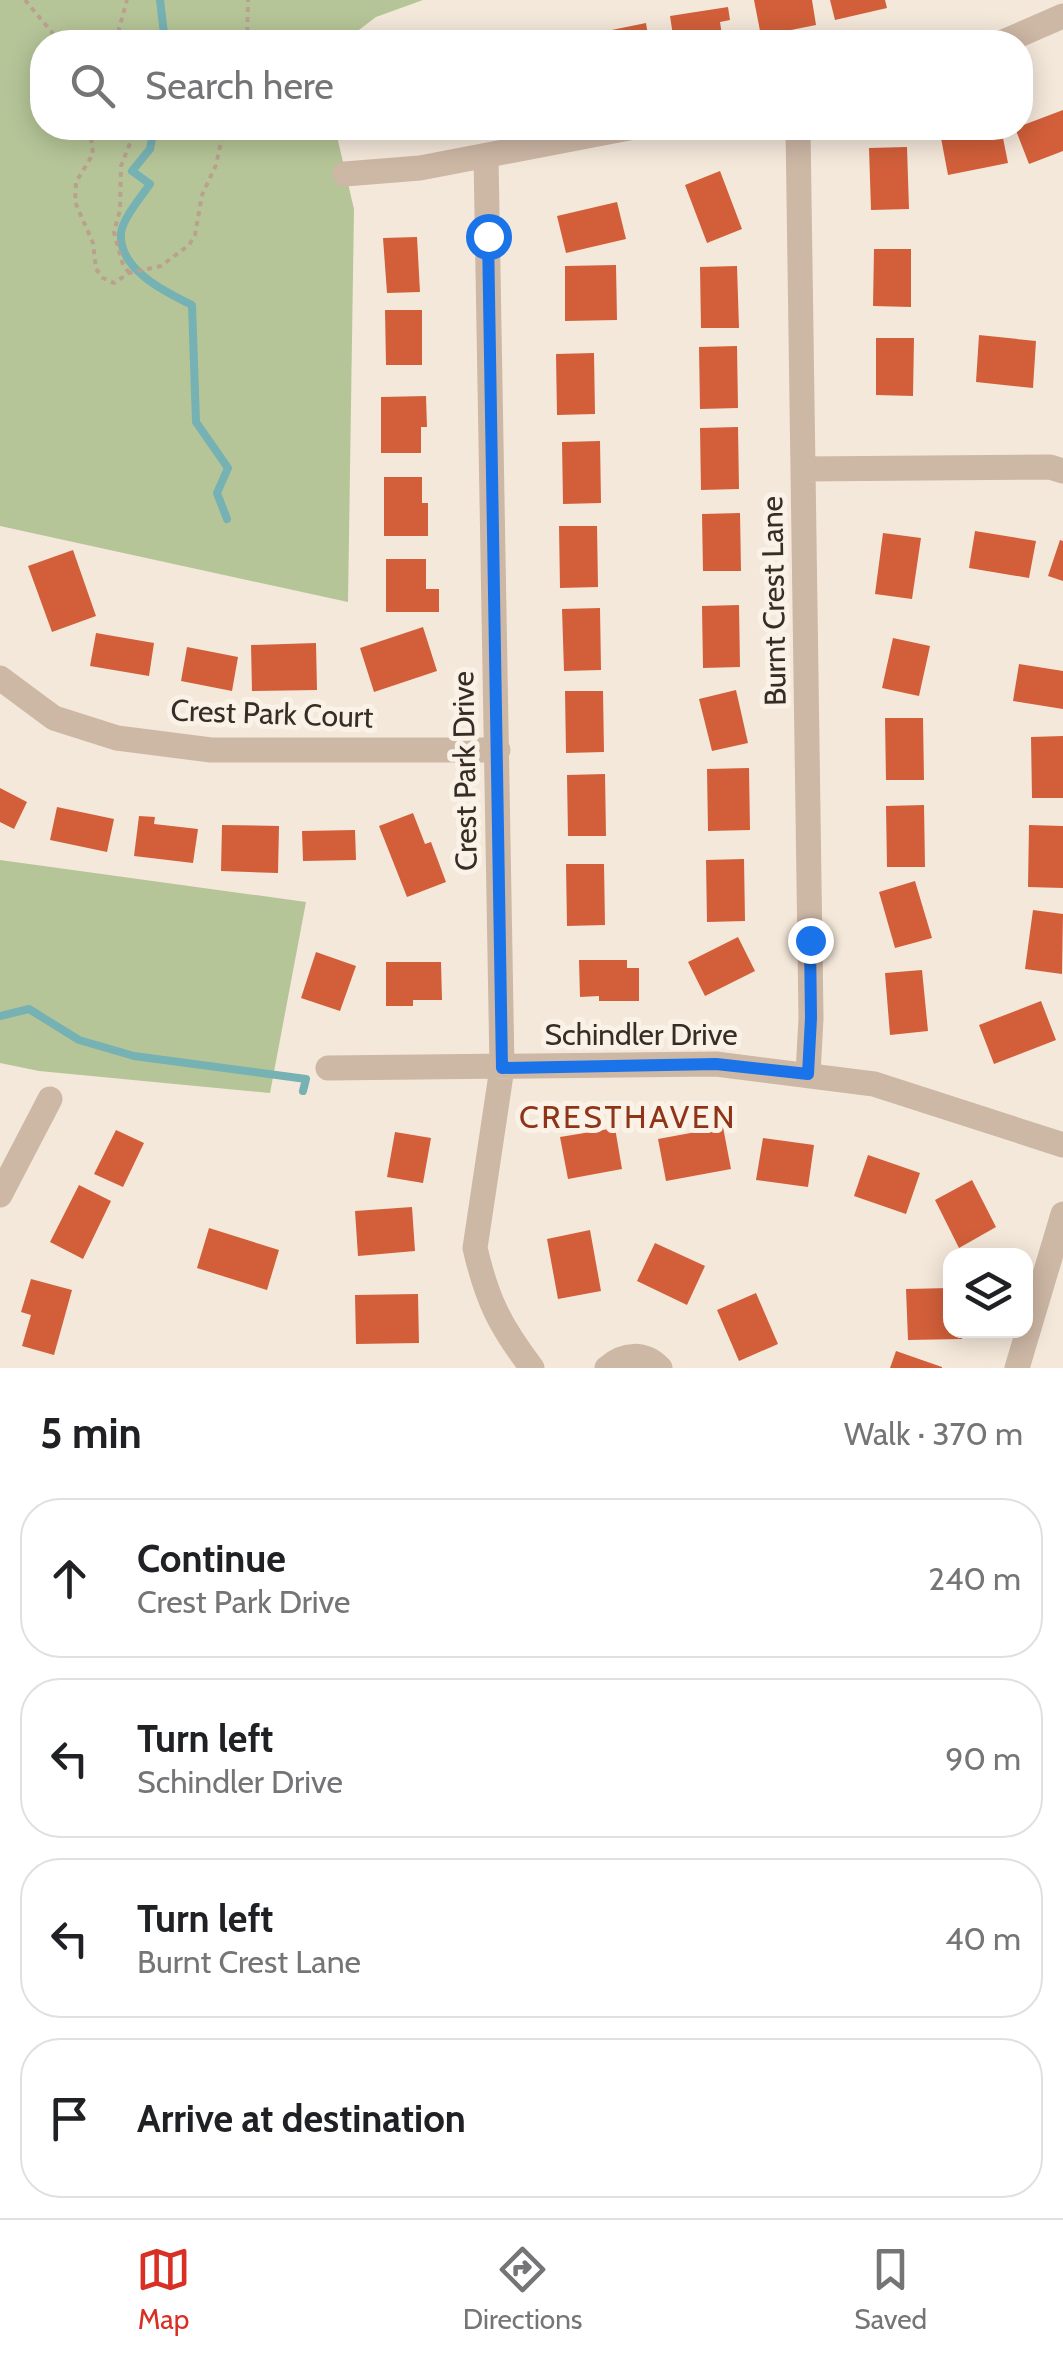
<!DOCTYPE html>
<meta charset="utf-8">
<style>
body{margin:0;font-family:Cabin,sans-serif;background:#f6f6f6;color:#202124}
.controls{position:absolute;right:30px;bottom:30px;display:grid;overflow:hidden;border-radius:20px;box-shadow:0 5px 25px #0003}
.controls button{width:90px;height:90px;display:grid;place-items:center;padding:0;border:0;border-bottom:2px solid #e0e0e0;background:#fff;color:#202124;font:50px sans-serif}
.stop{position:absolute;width:30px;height:30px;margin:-22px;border:8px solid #1a73e8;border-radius:50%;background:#fff}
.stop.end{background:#1a73e8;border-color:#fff;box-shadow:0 2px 10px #0008}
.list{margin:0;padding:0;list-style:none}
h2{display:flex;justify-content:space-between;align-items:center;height:130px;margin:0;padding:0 40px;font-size:42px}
h2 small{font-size:32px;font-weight:400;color:#757577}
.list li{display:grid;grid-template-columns:65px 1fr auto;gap:30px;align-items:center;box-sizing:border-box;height:160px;margin:0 20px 20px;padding:0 20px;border:2px solid #e0e0e0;border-radius:40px}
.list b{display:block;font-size:38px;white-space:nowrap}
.list p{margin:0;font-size:32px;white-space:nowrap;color:#757577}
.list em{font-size:32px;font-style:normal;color:#757577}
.icon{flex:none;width:55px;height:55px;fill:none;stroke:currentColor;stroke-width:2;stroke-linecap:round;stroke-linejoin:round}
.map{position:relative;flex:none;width:1063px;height:1368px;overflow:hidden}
.search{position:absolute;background:#fff;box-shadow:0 5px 25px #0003;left:30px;right:30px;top:30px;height:110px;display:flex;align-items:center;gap:25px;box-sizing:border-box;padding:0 35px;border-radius:40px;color:#757577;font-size:38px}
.sheet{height:850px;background:#fff}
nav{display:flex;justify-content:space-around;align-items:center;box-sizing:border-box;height:140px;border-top:2px solid #e0e0e0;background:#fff;font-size:28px;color:#757577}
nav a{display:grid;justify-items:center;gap:5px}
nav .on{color:#d93025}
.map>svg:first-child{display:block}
.green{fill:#b6c598}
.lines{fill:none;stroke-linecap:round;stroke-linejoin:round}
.stream{stroke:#76b1b4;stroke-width:8}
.building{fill:#d25f3a}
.path{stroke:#b9a18f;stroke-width:4;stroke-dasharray:5 5;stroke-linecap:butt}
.minor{stroke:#cdb7a5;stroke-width:25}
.route{stroke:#1a73e8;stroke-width:12}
.labels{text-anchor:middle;stroke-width:10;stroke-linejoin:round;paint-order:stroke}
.street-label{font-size:30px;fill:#382c27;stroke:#fbf2e7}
.neighbourhood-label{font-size:32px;letter-spacing:2.5px;fill:#8f3418;stroke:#fbf2e7}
</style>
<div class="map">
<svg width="1063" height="1368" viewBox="0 0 1063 1368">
<rect width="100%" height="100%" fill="#f4e8da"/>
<path class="green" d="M0,0H423L376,17L343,42H42V128H335L354,209L348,602L0,526Z
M0,860L306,902L270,1093L39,1071L0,1063Z"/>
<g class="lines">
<path class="stream" d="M160,0L165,42
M154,128L150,149L132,171L150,184C141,197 123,218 121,233C118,269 165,292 192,305L196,422L228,468L217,493L227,519
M0,1016L29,1009L79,1040L134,1056L306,1079L303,1091"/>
</g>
<path class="building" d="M754,0H812L816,25L761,36Z
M830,0H885L887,8L835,20Z
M728,7L730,20L720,22L723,42H674L670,16Z
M646,23L649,42H594L592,34Z
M1063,110V151L1029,164L1015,128Z
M992,128H1001L1008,163L948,175L941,138Z
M907,147L909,209L871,210L869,148Z
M720,171L742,229L707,243L685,185Z
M617,202L626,239L566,253L557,216Z
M417,237L420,292L387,293L383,238Z
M874,249H911V307L873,306Z
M616,265L617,320L565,321V266Z
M737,266L739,328H701L700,267Z
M385,310H422V365H386Z
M979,335L1036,341L1033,388L976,382Z
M876,338H914L913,396L876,395Z
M737,346L738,408L700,409L699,347Z
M594,353L595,414L557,415L556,354Z
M426,396L427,427H421V453H381V397Z
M738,427L739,489L701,490L700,428Z
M600,441L601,503L563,504L562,442Z
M384,477H422V503H428V536H384Z
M740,513L741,571H703L702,514Z
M559,526H597L598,587L560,588Z
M975,531L1036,541L1029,578L969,568Z
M883,533L921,538L912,599L875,594Z
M1060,540L1063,541V581L1048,576Z
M73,550L96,616L52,632L28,566Z
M386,559H426V589H439V612H386Z
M739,605L740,667L703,668L702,606Z
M600,608L601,670L564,671L562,609Z
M423,627L437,671L374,692L360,648Z
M96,633L154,643L149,676L90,666Z
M893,638L930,646L919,696L882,688Z
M316,643L317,690L252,691L251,645Z
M187,647L238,657L232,691L181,681Z
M1019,664L1063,671V709L1013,701Z
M736,690L748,743L712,751L699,699Z
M565,691H603L604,752L566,753Z
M885,718H923L924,780H886Z
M1063,736V798H1032L1031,737Z
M749,768L750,830L708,831L707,769Z
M605,774L606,836H568L567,775Z
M0,788L27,802L14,829L0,822Z
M924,805L925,867H887L886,806Z
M57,807L114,819L107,852L50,840Z
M413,813L425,844L431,842L446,882L407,897L379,826Z
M139,816L155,817L154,824L198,829L193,863L134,856Z
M222,825L279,826L278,873L221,871Z
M1029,825L1063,826V888L1028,887Z
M355,830L356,860L303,861L302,831Z
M744,859L745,921L707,922L706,860Z
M566,864H604L605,925L567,926Z
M915,881L932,938L895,948L879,892Z
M1033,910L1063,914L1062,974L1025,969Z
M738,937L755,971L705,996L688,962Z
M316,952L356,966L340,1011L301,998Z
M579,960H627V968H639V1001H599V996L580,997Z
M386,962H441L442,1000H413V1006H386Z
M922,970L928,1031L890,1035L885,973Z
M1041,1001L1056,1040L994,1064L979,1025Z
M723,1127L731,1169L666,1181L658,1139Z
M615,1128L622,1169L568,1179L560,1137Z
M116,1130L144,1143L123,1187L94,1174Z
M395,1132L431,1138L423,1183L387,1177Z
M763,1138L814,1145L808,1187L756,1180Z
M868,1155L920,1173L906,1214L854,1196Z
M972,1180L996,1227L959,1248L935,1200Z
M79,1185L111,1201L83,1259L50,1242Z
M412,1207L415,1251L358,1256L355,1211Z
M209,1228L279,1250L267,1290L197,1268Z
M590,1230L601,1291L558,1299L547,1239Z
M655,1243L705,1266L687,1305L637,1281Z
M31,1279L72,1290L54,1355L22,1346L31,1315L21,1312Z
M950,1288V1330H962V1339L908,1340L906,1289Z
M756,1293L778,1344L739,1361L717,1310Z
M418,1294L419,1343L356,1344L355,1295Z
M896,1351L942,1367V1368H890Z"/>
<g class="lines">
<path class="path" d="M25,0L60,42
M122,42L119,29L127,0
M247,42L248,0
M90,128L93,154L76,182L75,202L93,243L96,269L103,278L114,283L129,273L161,266L189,245L195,235L202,195L216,165L224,128
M129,273L122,262L114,232L120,210L121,166L136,128"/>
<path class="minor" d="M1003,42L1063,16
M798,128L811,1018L808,1074
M486,157L502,1068L475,1248C487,1300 500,1326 532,1368
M345,174L420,168L629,128
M804,469L1050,467L1063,471
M0,678L54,718L117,738L211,750H498
M328,1068L716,1064L874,1084L1063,1145
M0,1195L50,1099
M607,1368C624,1353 644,1352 660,1368
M1017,1368L1063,1214"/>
</g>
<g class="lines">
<path class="route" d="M488,236L502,1068L716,1064L808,1074L811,1018L810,940"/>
</g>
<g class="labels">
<g class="street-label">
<text transform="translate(774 601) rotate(-91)" y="10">Burnt Crest Lane</text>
<text transform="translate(272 714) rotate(2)" y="10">Crest Park Court</text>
<text transform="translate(465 771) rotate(-91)" y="10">Crest Park Drive</text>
<text x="641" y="1045">Schindler Drive</text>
</g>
<g class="neighbourhood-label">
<text x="628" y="1128">CRESTHAVEN</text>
</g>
</g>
</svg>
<div class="controls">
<button><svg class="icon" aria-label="layers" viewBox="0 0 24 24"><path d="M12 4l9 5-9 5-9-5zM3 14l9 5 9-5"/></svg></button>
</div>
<div class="stop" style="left:488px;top:236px"></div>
<div class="stop end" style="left:810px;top:940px"></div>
<div class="search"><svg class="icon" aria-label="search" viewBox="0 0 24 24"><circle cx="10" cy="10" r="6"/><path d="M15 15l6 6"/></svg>Search here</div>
</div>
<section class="sheet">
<h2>5 min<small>Walk · 370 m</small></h2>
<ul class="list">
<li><svg class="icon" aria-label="ahead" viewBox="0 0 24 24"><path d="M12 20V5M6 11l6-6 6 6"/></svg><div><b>Continue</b><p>Crest Park Drive</p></div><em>240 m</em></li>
<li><svg class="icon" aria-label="left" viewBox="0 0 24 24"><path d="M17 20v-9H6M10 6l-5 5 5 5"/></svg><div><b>Turn left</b><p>Schindler Drive</p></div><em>90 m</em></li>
<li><svg class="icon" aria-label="left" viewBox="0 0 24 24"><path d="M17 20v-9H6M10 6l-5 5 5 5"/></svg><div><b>Turn left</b><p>Burnt Crest Lane</p></div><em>40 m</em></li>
<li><svg class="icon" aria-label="arrive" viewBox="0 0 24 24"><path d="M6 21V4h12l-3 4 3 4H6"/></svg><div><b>Arrive at destination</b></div></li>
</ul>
</section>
<nav>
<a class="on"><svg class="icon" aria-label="map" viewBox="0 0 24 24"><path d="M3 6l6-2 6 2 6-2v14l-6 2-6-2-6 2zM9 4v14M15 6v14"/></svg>Map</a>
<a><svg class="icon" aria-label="directions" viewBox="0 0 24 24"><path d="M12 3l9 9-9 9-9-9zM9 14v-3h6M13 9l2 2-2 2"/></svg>Directions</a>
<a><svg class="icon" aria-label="saved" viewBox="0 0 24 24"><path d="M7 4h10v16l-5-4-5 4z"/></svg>Saved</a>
</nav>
